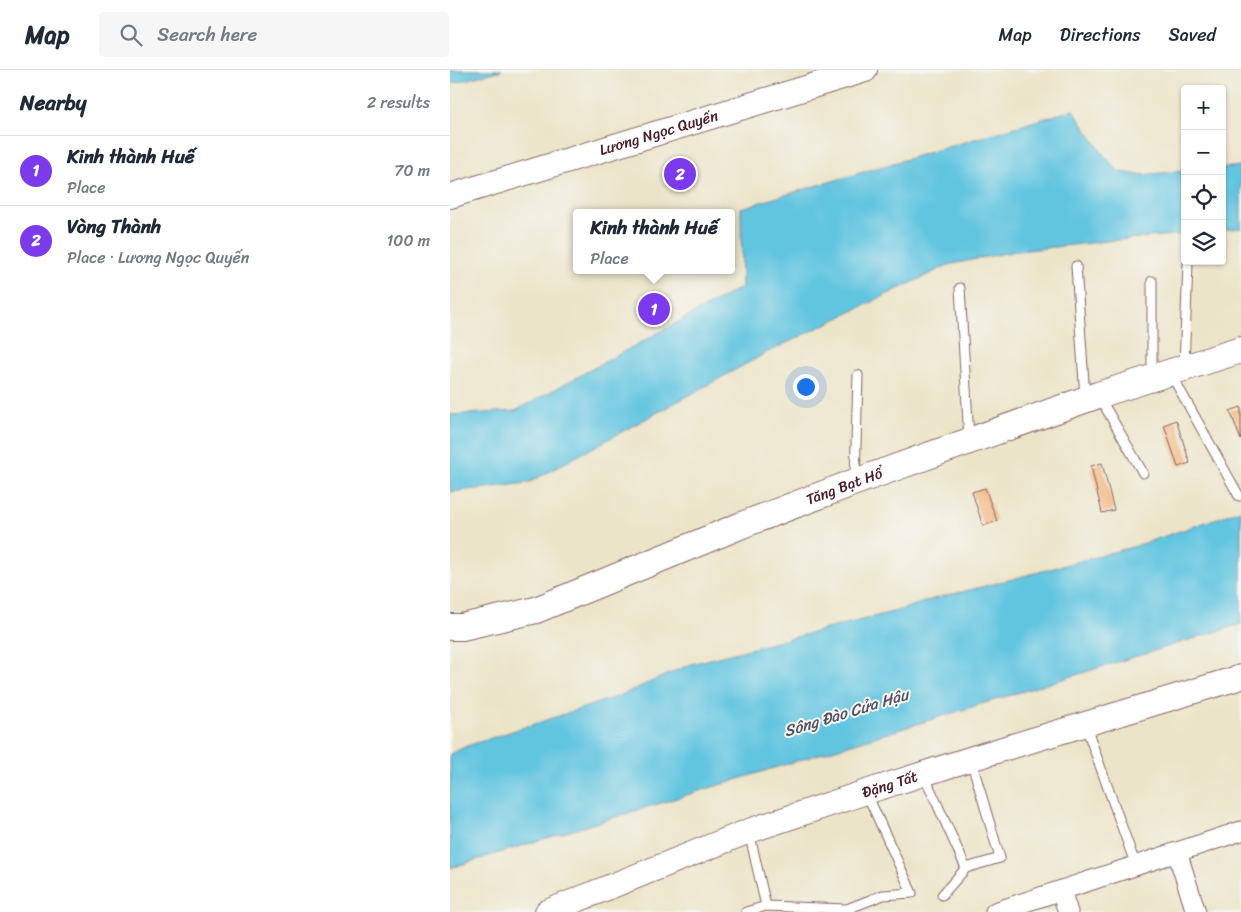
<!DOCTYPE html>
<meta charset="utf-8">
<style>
body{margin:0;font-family:Sriracha,sans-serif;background:#f6f6f7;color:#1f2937}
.controls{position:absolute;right:15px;top:15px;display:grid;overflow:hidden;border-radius:5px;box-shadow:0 1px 4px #0004}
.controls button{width:45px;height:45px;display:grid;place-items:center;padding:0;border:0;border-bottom:1px solid #e0e1e3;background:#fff;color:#1f2937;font:25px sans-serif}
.you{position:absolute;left:355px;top:316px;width:18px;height:18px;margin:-12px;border:4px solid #fff;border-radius:50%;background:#1a73e8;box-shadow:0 0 0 8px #1a73e833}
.badge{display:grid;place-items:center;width:32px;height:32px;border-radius:50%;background:#7c3aed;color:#fff;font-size:16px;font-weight:700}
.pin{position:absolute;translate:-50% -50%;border:2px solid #fff;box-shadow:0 1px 5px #0006}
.popup{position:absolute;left:123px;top:139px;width:162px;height:65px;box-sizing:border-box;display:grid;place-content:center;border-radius:5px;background:#fff;filter:drop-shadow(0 1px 4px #0005);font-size:16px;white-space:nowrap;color:#747a83}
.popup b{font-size:19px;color:#1f2937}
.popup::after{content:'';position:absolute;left:50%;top:100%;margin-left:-10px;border:10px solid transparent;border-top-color:#fff}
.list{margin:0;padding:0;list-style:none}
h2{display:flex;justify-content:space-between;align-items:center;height:65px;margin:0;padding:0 20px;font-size:21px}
h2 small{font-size:16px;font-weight:400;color:#747a83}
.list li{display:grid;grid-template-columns:32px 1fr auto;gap:15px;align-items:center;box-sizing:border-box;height:70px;padding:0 20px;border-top:1px solid #e0e1e3}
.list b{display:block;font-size:19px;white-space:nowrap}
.list p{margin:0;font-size:16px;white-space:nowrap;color:#747a83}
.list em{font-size:16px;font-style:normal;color:#747a83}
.icon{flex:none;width:28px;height:28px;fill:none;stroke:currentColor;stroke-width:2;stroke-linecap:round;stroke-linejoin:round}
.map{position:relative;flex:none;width:791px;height:842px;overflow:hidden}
header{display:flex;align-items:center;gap:30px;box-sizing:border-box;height:70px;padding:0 25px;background:#fff;border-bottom:1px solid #e0e1e3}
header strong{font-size:24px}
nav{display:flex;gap:28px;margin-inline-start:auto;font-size:18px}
.search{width:350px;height:45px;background:#f6f6f7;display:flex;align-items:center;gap:12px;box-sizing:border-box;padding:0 18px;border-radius:5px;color:#747a83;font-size:19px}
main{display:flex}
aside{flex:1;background:#fff}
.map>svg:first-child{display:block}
.water{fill:#62c5e0;stroke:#567286}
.building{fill:#f3b37a}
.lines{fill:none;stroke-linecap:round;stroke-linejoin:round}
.service-casing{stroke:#836462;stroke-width:11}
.minor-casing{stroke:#836462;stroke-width:21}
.tertiary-casing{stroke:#836462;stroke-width:26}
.secondary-casing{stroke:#836462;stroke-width:28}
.service{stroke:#fff;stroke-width:9}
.minor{stroke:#fff;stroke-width:19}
.tertiary{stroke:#fff;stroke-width:24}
.secondary{stroke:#fff;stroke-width:26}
.labels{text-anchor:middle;stroke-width:4;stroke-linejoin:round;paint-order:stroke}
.street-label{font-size:15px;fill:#4a1f2b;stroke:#f6f6f2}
.water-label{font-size:16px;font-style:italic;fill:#515161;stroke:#f6f6f2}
</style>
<header>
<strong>Map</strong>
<div class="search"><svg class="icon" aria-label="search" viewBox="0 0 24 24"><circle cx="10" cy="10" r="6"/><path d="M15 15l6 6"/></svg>Search here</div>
<nav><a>Map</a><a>Directions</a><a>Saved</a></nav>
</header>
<main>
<aside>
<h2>Nearby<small>2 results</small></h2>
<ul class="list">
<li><span class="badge">1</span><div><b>Kinh thành Huế</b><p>Place</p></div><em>70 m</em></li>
<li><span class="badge">2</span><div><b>Vòng Thành</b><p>Place · Lương Ngọc Quyến</p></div><em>100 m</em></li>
</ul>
</aside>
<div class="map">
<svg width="791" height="842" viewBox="0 0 791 842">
<rect width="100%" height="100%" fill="#f6f6f2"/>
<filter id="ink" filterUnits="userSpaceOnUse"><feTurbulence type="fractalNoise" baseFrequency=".02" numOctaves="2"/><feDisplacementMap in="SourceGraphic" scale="10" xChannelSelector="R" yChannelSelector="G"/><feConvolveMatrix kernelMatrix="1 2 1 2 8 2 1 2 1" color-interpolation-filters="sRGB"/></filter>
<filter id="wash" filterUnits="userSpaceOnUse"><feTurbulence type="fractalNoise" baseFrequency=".0096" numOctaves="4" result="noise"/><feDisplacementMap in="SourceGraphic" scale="20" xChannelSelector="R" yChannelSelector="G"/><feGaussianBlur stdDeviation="1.12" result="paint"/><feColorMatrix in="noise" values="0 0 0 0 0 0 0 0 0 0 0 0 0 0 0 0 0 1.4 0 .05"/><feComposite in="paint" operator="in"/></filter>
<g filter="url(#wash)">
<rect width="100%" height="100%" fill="#ece4c8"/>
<path class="water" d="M0,0H52L0,14Z
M623,40L653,84L668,101L689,105L735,101V164L666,170L560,182L498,195L318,282L78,413L0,422V345L65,341L292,217L291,138Z
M791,96V158L772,160V98Z
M791,440V554L0,798V684L17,676L169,626L241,594L450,540L483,529L555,511L686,476Z"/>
<g id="blocks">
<path class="building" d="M791,337V370L780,341Z
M726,350L740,393L728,397L714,355Z
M652,393L664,440L652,443L641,396Z
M535,418L547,451L533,456L522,422Z"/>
</g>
</g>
<g filter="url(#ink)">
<use href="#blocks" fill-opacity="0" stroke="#836462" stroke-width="1"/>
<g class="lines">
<g class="service-casing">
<path id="service" d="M626,196L635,327
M510,218L519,369
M734,295L738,194
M721,304L789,426
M702,305V211
M650,328L693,403
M405,409L408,305
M635,654L686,796
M474,705L516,798
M299,762L316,836L397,839L433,825L462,823L416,722
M492,825L516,798L550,788L521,690
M296,842L316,836"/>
</g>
<g class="minor-casing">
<path id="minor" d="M727,782L746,842
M611,821L618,842
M545,842L791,761"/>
</g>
<g class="tertiary-casing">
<g id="tertiary">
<path id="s1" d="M0,126L415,0"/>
<path id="s2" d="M97,842L299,761L416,722L520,689L791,607"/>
</g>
</g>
<g class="secondary-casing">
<g id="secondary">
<path id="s3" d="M0,557H12L86,540L292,455L405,412L648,325L791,280"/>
</g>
</g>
<use href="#service" class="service"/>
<use href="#minor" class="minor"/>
<use href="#tertiary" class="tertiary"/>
<use href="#secondary" class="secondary"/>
</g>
</g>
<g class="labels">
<g class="street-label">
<text dy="5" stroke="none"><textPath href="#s1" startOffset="218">Lương Ngọc Quyến</textPath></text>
<text dy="5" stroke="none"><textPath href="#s3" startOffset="420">Tăng Bạt Hổ</textPath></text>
<text dy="5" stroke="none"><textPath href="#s2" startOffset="366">Đặng Tất</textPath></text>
</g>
<g class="water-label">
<text transform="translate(396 642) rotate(-17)" y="6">Sông Đào Cửa Hậu</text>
</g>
</g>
</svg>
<div class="controls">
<button>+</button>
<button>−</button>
<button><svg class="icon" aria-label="locate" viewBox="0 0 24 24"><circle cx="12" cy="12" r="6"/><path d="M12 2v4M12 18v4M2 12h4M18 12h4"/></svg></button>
<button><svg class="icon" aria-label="layers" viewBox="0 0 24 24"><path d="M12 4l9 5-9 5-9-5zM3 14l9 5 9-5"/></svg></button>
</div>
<div class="you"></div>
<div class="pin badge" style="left:204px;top:239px">1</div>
<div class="popup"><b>Kinh thành Huế</b>Place</div>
<div class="pin badge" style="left:230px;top:104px">2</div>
</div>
</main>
